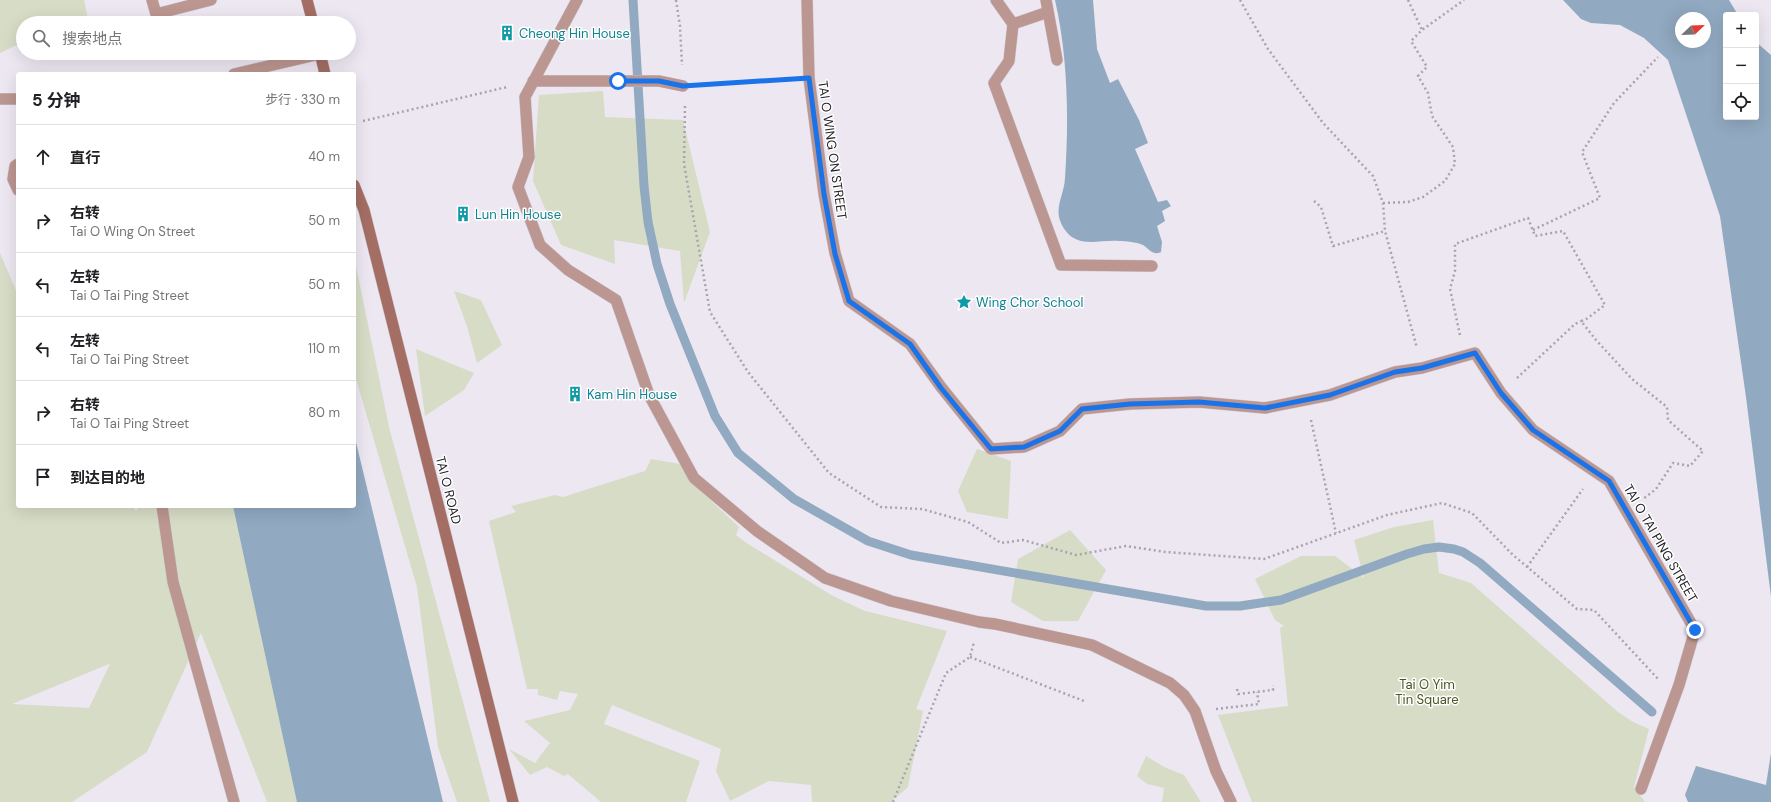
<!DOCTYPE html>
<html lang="zh">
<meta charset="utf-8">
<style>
body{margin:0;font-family:"DM Sans","Noto Sans SC",sans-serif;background:#f2f2f2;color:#202124}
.controls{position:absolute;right:12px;top:12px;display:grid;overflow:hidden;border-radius:4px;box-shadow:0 4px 16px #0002}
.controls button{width:36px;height:36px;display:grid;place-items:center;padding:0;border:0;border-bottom:1px solid #e0e0e0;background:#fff;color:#202124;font:20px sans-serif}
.compass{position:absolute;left:1675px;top:12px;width:36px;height:36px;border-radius:50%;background:#fff;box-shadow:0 4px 16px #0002;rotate:67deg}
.stop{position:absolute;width:12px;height:12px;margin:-9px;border:3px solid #1a73e8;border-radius:50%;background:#fff}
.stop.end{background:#1a73e8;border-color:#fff;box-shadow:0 1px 4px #0008}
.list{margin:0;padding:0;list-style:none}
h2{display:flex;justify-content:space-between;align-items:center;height:52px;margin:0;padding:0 16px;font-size:17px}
h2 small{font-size:13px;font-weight:400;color:#757577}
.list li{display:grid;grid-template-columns:26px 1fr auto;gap:12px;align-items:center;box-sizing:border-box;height:64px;padding:0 16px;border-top:1px solid #e0e0e0}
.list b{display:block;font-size:15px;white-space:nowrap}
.list p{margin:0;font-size:13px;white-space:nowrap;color:#757577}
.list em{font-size:13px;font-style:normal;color:#757577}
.icon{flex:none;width:22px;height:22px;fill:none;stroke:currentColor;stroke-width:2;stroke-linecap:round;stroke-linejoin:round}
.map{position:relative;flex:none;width:1771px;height:802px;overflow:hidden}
.search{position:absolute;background:#fff;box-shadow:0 4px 16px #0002;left:16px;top:16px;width:340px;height:44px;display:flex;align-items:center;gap:10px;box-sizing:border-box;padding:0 14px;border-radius:22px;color:#757577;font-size:15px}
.panel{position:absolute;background:#fff;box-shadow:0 4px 16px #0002;left:16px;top:72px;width:340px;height:436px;border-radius:4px}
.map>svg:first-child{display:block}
.green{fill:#d7dcc6;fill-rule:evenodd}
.water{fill:#91a9c1;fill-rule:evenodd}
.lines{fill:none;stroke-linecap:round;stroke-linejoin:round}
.stream{stroke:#91a9c1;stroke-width:9}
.service-casing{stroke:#c9c3cc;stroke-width:12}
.pedestrian-casing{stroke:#c9c3cc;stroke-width:12}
.minor-casing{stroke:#c9c3cc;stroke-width:12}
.secondary-casing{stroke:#c9c3cc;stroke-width:12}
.path{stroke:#a9a4ac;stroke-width:2.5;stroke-dasharray:2 3;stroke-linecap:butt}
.service{stroke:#bc9690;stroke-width:11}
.pedestrian{stroke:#bc9690;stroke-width:11}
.minor{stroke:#bc9690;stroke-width:11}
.secondary{stroke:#a46e64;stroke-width:11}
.route{stroke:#1a73e8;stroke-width:5}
.labels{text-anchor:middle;stroke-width:3;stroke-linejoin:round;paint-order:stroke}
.culture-label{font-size:13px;fill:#0d838f;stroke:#fff;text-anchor:start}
.street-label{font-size:13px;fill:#232125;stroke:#fff}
.park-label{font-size:13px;fill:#4c5522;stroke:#fff}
</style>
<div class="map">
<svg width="1771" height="802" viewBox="0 0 1771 802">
<rect width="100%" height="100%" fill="#ede7f1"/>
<path class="green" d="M0,0H84L89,23H23V42L0,53Z
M603,91L605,117L683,120L710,232L684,303L680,251L614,240L615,264L561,245L533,181L539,95Z
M0,253L18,295V506H133L136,511L139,506H284L323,802H267L201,633L147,752L72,802H0ZM110,664L89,708L12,704L109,664Z
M354,256L389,427L490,802H457L438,747L417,587L354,372Z
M454,291L481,300L502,345L477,363L467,326Z
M416,349L474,373L464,390L425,416Z
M977,449L1011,461L1008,519L967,512L958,491Z
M651,459L680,464L703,493L739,527L736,535L745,542L833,596L865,611L947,631L916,709L923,711L908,787L891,802H812L811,785L769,781L730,801L716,771L721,749L612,705L604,724L700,761L686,802H601L568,774L564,776L547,767L530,775L509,749L535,763L550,743L524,721L570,710L578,694L560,691L557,700L538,695V689H527L489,521L516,512L511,506L555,495L563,497L645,471Z
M1433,520L1439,573L1471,583L1618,712L1633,722L1649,729L1634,787L1645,802H1252L1218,715L1288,706L1280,628L1284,626L1275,620L1255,579L1301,556H1335L1364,578L1354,540L1394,527Z
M1070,530L1106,570L1078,621H1043L1011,602L1018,559Z
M1146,756L1164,767L1184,775L1201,802H1162L1164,788L1147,784L1137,776Z"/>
<path class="water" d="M1055,0H1093L1097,49L1110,83L1118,79L1139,120L1148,143L1135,149L1158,202L1167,200L1171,206L1162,211L1165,221L1157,226L1162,242L1161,252C1153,256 1149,249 1143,245C1136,242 1126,241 1119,241C1101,239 1078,249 1065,230C1051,210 1064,198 1065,178C1069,119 1068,57 1055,0Z
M1563,0H1729L1738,15H1726V117H1756V42L1771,55V597L1746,397L1720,216L1668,60L1644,38L1620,25L1591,23L1581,19ZM1681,18H1705V42H1681Z
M354,434L443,802H297L233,506H354Z
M1771,753V802H1688L1685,795L1696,766L1766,785Z"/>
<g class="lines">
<path class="stream" d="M633,0L644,186L648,222L657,264L670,304L715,416L738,453L794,499L868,541L911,555L1206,606H1240L1281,600L1407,554L1424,549L1439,547L1454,549L1463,552L1480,563L1652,712"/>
<g class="service-casing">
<path id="service" d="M152,0L156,14L211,0
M577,0L525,97L529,157L518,187L540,245L568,270L616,300L649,395L694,478L757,531L825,578L891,601L979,622L995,624L1092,645L1170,683L1184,695L1195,711L1216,771L1231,802
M533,81H659L683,86
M18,164L15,166L13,179L18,190"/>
</g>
<g class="pedestrian-casing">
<path id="pedestrian" d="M807,0L809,78L824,194L835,253L849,301L910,344L941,387L991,449L1024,447L1060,431L1082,409L1130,404L1199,402L1265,408L1330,395L1395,372L1422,368L1475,353L1501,393L1533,430L1609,481L1695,630L1679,685L1641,789
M996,0L1013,24L1009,61L994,83L1061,265L1152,266
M1046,0L1057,60
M1013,24L1048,12"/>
</g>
<g class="minor-casing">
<path id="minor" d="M234,74L320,54
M0,99H18
M162,506L173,582L234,802"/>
</g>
<g class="secondary-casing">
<path id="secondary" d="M307,0L313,23
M320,53L325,74
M354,185L364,210L513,802"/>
</g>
<path class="path" d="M676,0L680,26L682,65
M1240,0L1268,49L1323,123L1373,176L1383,203L1385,231L1417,348
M1408,0L1422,30
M703,84L788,79
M685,106L684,164L710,312L748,372L829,473L881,507L922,509L968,522L1001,543L1023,540L1076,555L1126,546L1166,552L1264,559L1387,515L1442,503L1472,513L1513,555L1577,609L1594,610L1659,680
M363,121L507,87
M1314,201L1321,207L1333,246L1385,231
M1383,203L1408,202L1423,197L1445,181L1455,164L1453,147L1432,116L1428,93L1418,76L1427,67L1411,41L1422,30L1464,0
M1533,230L1600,198L1582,152L1614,103L1658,57
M1460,335L1450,289L1455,271V244L1528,218L1535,236L1563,231L1605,305L1585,320L1581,321L1596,340L1632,379L1667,407L1668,420L1703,451L1690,466L1673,463L1656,489L1643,499
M1517,378L1575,324L1581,321
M1311,420L1336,533
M1527,567L1583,489
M970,657L1084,701
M1237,689L1238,694L1273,690V685
M1216,709L1259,704L1257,692
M893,802L946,673L970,657L974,642"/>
<use href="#service" class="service"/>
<use href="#pedestrian" class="pedestrian"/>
<use href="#minor" class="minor"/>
<use href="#secondary" class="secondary"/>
</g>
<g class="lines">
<path class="route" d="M618,81H659L683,86L809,78L824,194L835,254L849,301L910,344L941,388L991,449L1024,447L1060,431L1082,409L1130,404L1199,402L1265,408L1330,395L1395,372L1422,368L1475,353L1501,393L1533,430L1609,481L1695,630"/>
</g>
<defs>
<g id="building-bare" transform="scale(1.2)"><path d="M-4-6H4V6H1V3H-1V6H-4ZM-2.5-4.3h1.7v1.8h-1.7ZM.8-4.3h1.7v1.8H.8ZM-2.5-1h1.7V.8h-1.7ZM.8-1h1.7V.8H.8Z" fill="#0f9aa8" stroke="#fff" stroke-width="2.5" paint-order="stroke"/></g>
<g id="sight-bare" transform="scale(1.2)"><path d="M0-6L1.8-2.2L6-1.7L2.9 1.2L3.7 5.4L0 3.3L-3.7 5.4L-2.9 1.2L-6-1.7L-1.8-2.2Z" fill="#0f9aa8" stroke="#fff" stroke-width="2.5" paint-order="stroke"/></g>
</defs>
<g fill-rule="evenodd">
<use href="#building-bare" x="507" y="33"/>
<use href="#building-bare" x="463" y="214"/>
<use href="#sight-bare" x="964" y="302"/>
<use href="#building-bare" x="575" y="394"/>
</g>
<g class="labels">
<g class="culture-label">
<text x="519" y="38">Cheong Hin House</text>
<text x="475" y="219">Lun Hin House</text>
<text x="976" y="307">Wing Chor School</text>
<text x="587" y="399">Kam Hin House</text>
</g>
<g class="street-label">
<text transform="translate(833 150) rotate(82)" y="5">TAI O WING ON STREET</text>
<text transform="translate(449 490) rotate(76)" y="5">TAI O ROAD</text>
<text transform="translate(1661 543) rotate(60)" y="5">TAI O TAI PING STREET</text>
</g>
<g class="park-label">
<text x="1427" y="689">Tai O Yim<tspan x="1427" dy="15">Tin Square</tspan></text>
</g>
</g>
</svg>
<div class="controls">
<button>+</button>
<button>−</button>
<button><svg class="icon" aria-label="locate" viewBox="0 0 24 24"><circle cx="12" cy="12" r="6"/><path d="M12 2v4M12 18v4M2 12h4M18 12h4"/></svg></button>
</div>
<svg class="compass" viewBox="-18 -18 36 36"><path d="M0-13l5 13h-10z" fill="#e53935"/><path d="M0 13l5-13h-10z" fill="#757577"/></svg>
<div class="stop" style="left:618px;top:81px"></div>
<div class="stop end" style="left:1695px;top:630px"></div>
<div class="search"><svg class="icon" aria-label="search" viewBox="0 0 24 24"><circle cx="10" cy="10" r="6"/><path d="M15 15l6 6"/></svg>搜索地点</div>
<section class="panel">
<h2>5 分钟<small>步行 · 330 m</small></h2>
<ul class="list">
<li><svg class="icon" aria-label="ahead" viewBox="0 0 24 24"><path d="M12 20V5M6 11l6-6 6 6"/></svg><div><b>直行</b></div><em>40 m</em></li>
<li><svg class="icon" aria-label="right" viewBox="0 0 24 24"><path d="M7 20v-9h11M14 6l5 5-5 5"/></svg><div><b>右转</b><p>Tai O Wing On Street</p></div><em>50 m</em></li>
<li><svg class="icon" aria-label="left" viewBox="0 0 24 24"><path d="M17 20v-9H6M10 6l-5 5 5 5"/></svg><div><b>左转</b><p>Tai O Tai Ping Street</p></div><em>50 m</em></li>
<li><svg class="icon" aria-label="left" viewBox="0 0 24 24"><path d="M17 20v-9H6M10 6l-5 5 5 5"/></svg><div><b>左转</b><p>Tai O Tai Ping Street</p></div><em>110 m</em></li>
<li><svg class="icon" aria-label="right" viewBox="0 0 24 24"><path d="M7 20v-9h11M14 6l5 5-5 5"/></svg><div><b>右转</b><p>Tai O Tai Ping Street</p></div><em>80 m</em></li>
<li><svg class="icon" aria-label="arrive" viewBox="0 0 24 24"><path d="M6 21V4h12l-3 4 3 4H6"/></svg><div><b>到达目的地</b></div></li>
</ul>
</section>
</div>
